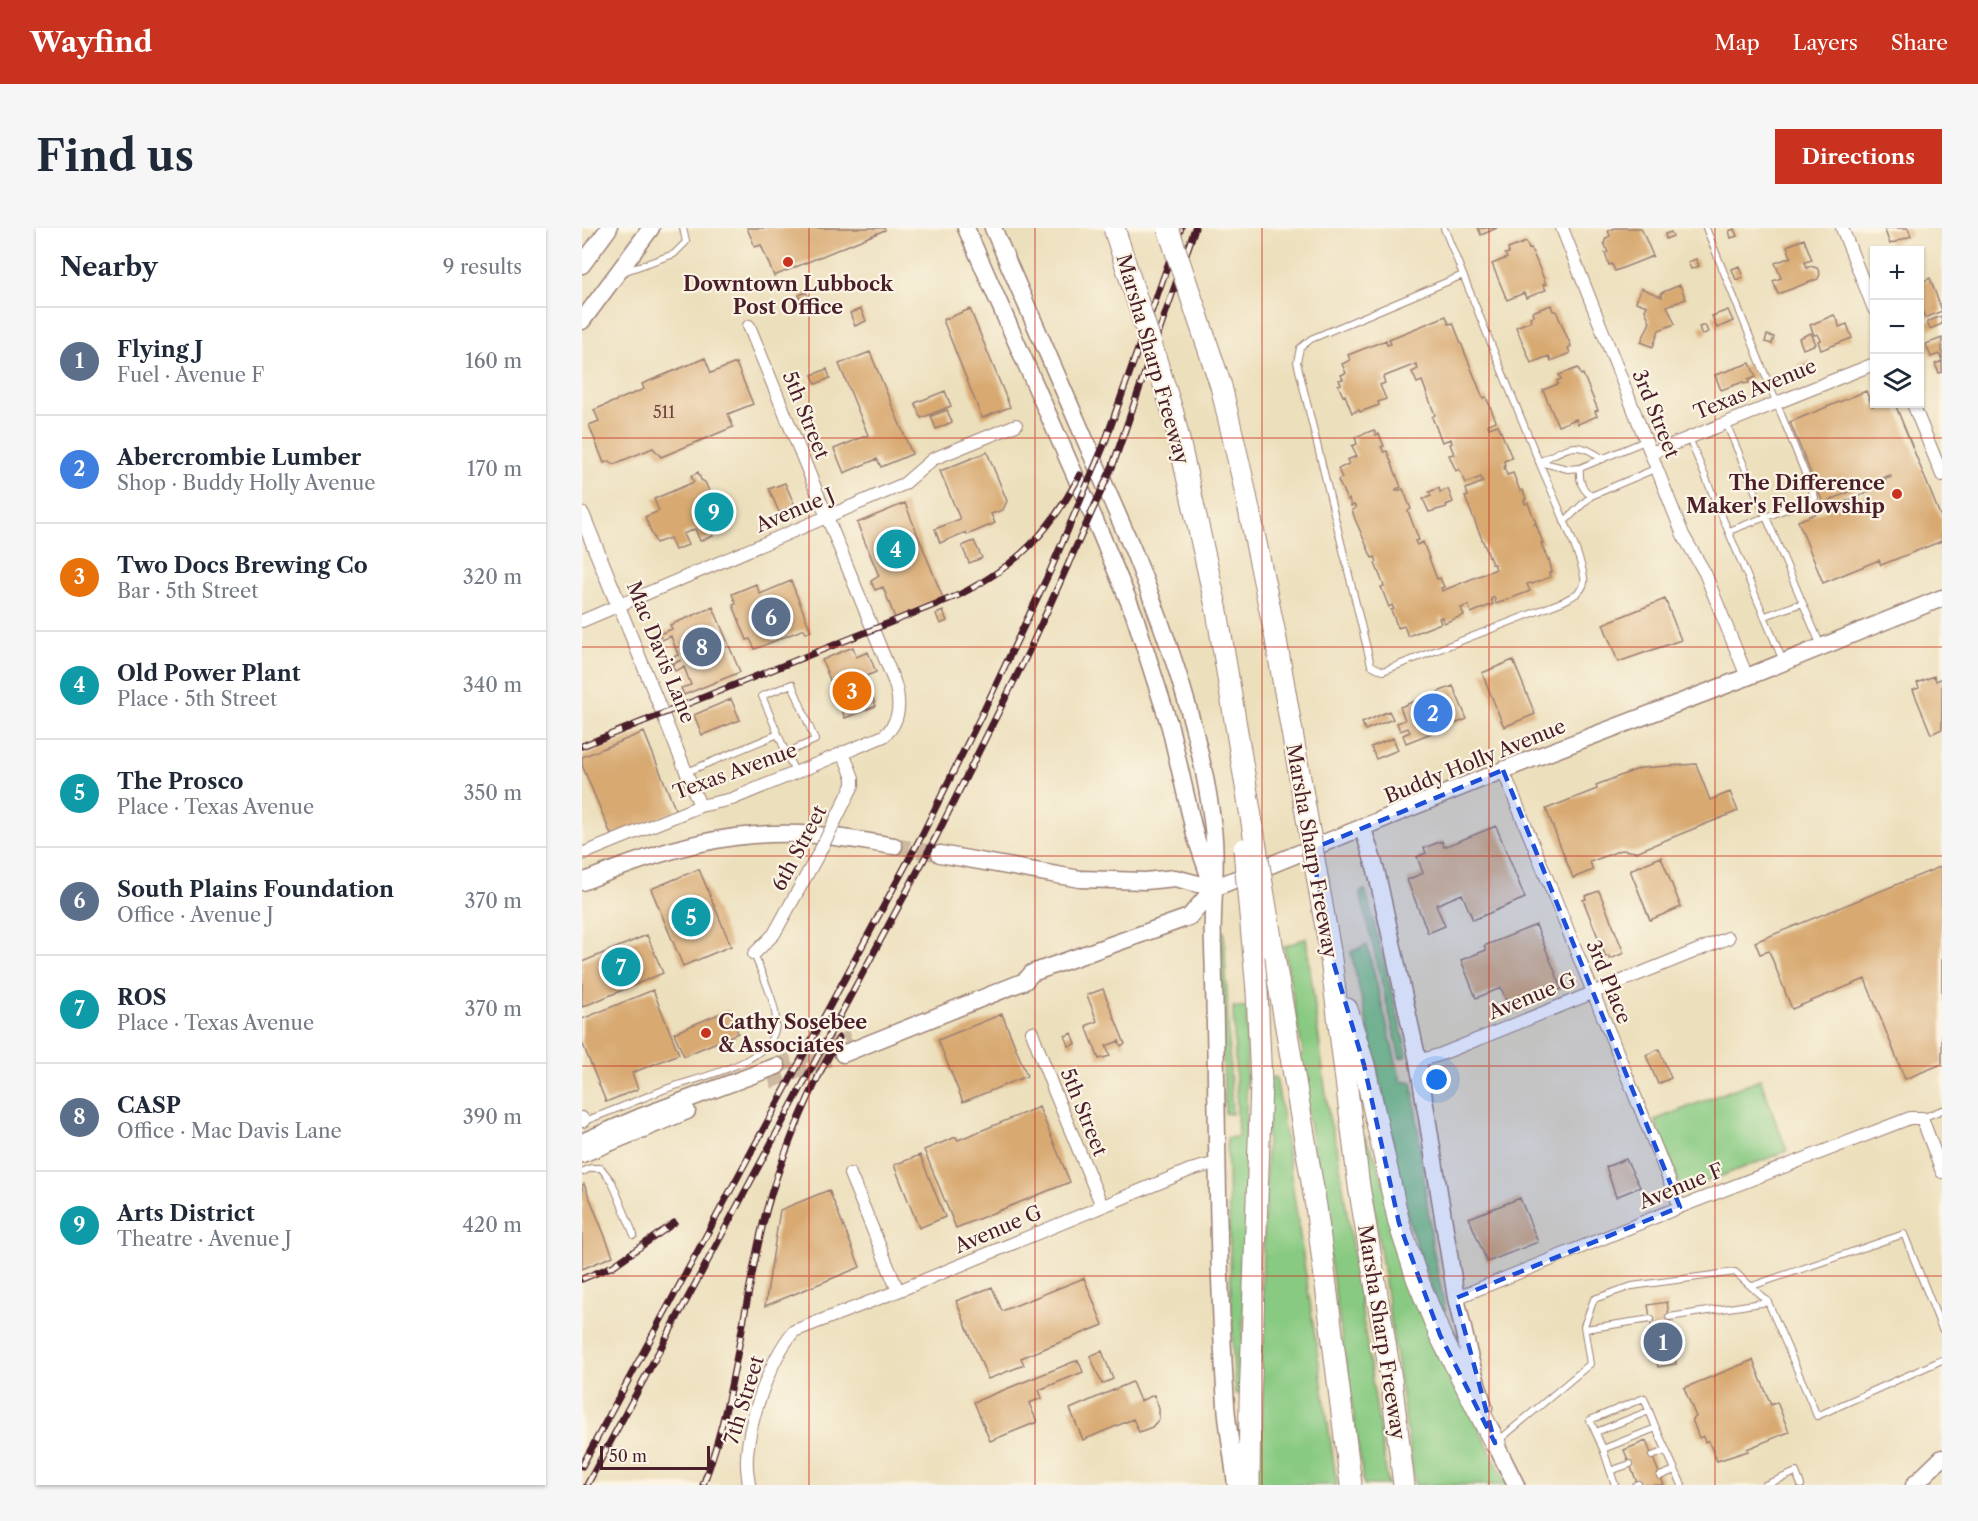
<!DOCTYPE html>
<meta charset="utf-8">
<style>
body{margin:0;font-family:"Libre Caslon Text",serif;background:#f6f6f7;color:#1f2937}
.controls{position:absolute;right:18px;top:18px;display:grid;overflow:hidden;border-radius:0px;box-shadow:0 2px 4px #0004}
.controls button{width:54px;height:54px;display:grid;place-items:center;padding:0;border:0;border-bottom:2px solid #e0e1e3;background:#fff;color:#1f2937;font:30px sans-serif}
.scale{position:absolute;left:18px;bottom:15px;width:110px;box-sizing:border-box;padding-left:6px;border:3px solid #4a1f2b;border-top:0;font-size:16px;line-height:21px;white-space:nowrap;color:#4a1f2b;-webkit-text-stroke:4px #fcf5e5;paint-order:stroke}
.you{position:absolute;left:855px;top:852px;width:21px;height:21px;margin:-15px;border:4px solid #fff;border-radius:50%;background:#1a73e8;box-shadow:0 0 0 9px #1a73e833}
.badge{display:grid;place-items:center;width:39px;height:39px;border-radius:50%;background:#c8321e;color:#fff;font-size:20px;font-weight:700}
.pin{position:absolute;translate:-50% -50%;border:3px solid #fff;box-shadow:0 2px 6px #0006}
.list{margin:0;padding:0;list-style:none}
h2{display:flex;justify-content:space-between;align-items:center;height:78px;margin:0;padding:0 24px;font-size:26px}
h2 small{font-size:20px;font-weight:400;color:#747a83}
.list li{display:grid;grid-template-columns:39px 1fr auto;gap:18px;align-items:center;box-sizing:border-box;height:108px;padding:0 24px;border-top:2px solid #e0e1e3}
.list b{display:block;font-size:22px;white-space:nowrap}
.list p{margin:0;font-size:20px;white-space:nowrap;color:#747a83}
.list em{font-size:20px;font-style:normal;color:#747a83}
.icon{flex:none;width:33px;height:33px;fill:none;stroke:currentColor;stroke-width:2;stroke-linecap:round;stroke-linejoin:round}
.map{position:relative;flex:none;width:1360px;height:1257px;overflow:hidden;border-radius:0px}
header{display:flex;align-items:center;gap:36px;box-sizing:border-box;height:84px;padding:0 30px;background:#c8321e;color:#fff}
header strong{font-size:28px}
nav{display:flex;gap:33px;margin-inline-start:auto;font-size:21px}
.intro{display:flex;align-items:center;justify-content:space-between;box-sizing:border-box;height:144px;padding:0 36px}
h1{margin:0;font-size:42px}
.button{padding:15px 27px;border-radius:0px;background:#c8321e;color:#fff;font-size:21px;font-weight:700}
main{display:flex;gap:36px;padding:0 36px}
aside{flex:1;background:#fff;border-radius:0px;box-shadow:0 2px 4px #0004}
.map>svg:first-child{display:block}
.green{fill:#89ca82;stroke:#6a7456;stroke-width:1.5}
.building{fill:#d8a971}
.lines{fill:none;stroke-linecap:round;stroke-linejoin:round}
.secondary-tunnel{stroke:#ccb99f;stroke-width:16;stroke-dasharray:16 8;stroke-linecap:butt}
.service-casing{stroke:#9b7f74;stroke-width:8}
.minor-casing{stroke:#9b7f74;stroke-width:14}
.tertiary-casing{stroke:#9b7f74;stroke-width:17}
.secondary-casing{stroke:#9b7f74;stroke-width:19}
.motorway-casing{stroke:#9b7f74;stroke-width:23}
.service{stroke:#fff;stroke-width:6}
.minor{stroke:#fff;stroke-width:12}
.tertiary{stroke:#fff;stroke-width:15}
.secondary{stroke:#fff;stroke-width:16}
.motorway{stroke:#fff;stroke-width:21}
.rail-casing{stroke:#4a1f2b;stroke-width:7}
.rail{stroke:#fcf5e5;stroke-width:4.5;stroke-dasharray:14;stroke-linecap:butt}
.minor-bridge-casing{stroke:#9b7f74;stroke-width:14;stroke-linecap:butt}
.motorway-bridge-casing{stroke:#9b7f74;stroke-width:23;stroke-linecap:butt}
.minor-bridge{stroke:#fff;stroke-width:12}
.motorway-bridge{stroke:#fff;stroke-width:21}
.marked{fill:#1d4ed8;fill-opacity:0.2;stroke:#1d4ed8;stroke-width:4.5;stroke-dasharray:12 8;stroke-linejoin:round}
.grid{fill:none;stroke:#c8321e;stroke-width:1.5;stroke-opacity:0.55}
.poi-dot{fill:#c8321e;stroke:#fcf5e5;stroke-width:2}
.labels{text-anchor:middle;stroke-width:4.5;stroke-linejoin:round;paint-order:stroke}
.number-label{font-size:16px;fill:#6e423c}
.poi-label{font-size:20px;font-weight:bold;fill:#4a1f2b;stroke:#fcf5e5}
.street-label{font-size:20px;fill:#4a1f2b;stroke:#fcf5e5}
</style>
<header>
<strong>Wayfind</strong>
<nav><a>Map</a><a>Layers</a><a>Share</a></nav>
</header>
<div class="intro"><h1>Find us</h1><a class="button">Directions</a></div>
<main>
<aside>
<h2>Nearby<small>9 results</small></h2>
<ul class="list">
<li><span class="badge" style="background:#5c6f8a">1</span><div><b>Flying J</b><p>Fuel · Avenue F</p></div><em>160 m</em></li>
<li><span class="badge" style="background:#3f7fe0">2</span><div><b>Abercrombie Lumber</b><p>Shop · Buddy Holly Avenue</p></div><em>170 m</em></li>
<li><span class="badge" style="background:#e8710a">3</span><div><b>Two Docs Brewing Co</b><p>Bar · 5th Street</p></div><em>320 m</em></li>
<li><span class="badge" style="background:#0f9aa8">4</span><div><b>Old Power Plant</b><p>Place · 5th Street</p></div><em>340 m</em></li>
<li><span class="badge" style="background:#0f9aa8">5</span><div><b>The Prosco</b><p>Place · Texas Avenue</p></div><em>350 m</em></li>
<li><span class="badge" style="background:#5c6f8a">6</span><div><b>South Plains Foundation</b><p>Office · Avenue J</p></div><em>370 m</em></li>
<li><span class="badge" style="background:#0f9aa8">7</span><div><b>ROS</b><p>Place · Texas Avenue</p></div><em>370 m</em></li>
<li><span class="badge" style="background:#5c6f8a">8</span><div><b>CASP</b><p>Office · Mac Davis Lane</p></div><em>390 m</em></li>
<li><span class="badge" style="background:#0f9aa8">9</span><div><b>Arts District</b><p>Theatre · Avenue J</p></div><em>420 m</em></li>
</ul>
</aside>
<div class="map">
<svg width="1360" height="1257" viewBox="0 0 1360 1257">
<rect width="100%" height="100%" fill="#fcf5e5"/>
<filter id="ink" filterUnits="userSpaceOnUse"><feTurbulence type="fractalNoise" baseFrequency=".0167" numOctaves="2"/><feDisplacementMap in="SourceGraphic" scale="12" xChannelSelector="R" yChannelSelector="G"/><feConvolveMatrix kernelMatrix="1 2 1 2 8 2 1 2 1" color-interpolation-filters="sRGB"/></filter>
<filter id="wash" filterUnits="userSpaceOnUse"><feTurbulence type="fractalNoise" baseFrequency=".008" numOctaves="4" result="noise"/><feDisplacementMap in="SourceGraphic" scale="24" xChannelSelector="R" yChannelSelector="G"/><feGaussianBlur stdDeviation="1.35" result="paint"/><feColorMatrix in="noise" values="0 0 0 0 0 0 0 0 0 0 0 0 0 0 0 0 0 1.4 0 .05"/><feComposite in="paint" operator="in"/></filter>
<g filter="url(#wash)">
<rect width="100%" height="100%" fill="#ecdfbc"/>
<path class="green" d="M783,662L821,809L825,828L818,830L778,664Z
M637,704H642L650,886L643,885Z
M724,710L747,890L755,919L806,1257H782L717,828L721,826L702,719Z
M785,717L819,854H830L850,1016L863,1082L858,1083C837,1025 815,968 810,906L769,724Z
M651,779L665,780L664,917L667,920L659,1166H653L650,1100L645,910L656,909Z
M694,849L698,873L755,1257H673L687,850Z
M1178,851L1205,923L1100,963L1073,892Z
M781,906L793,929L861,1127L925,1257H833Z"/>
<g id="blocks">
<path class="building" d="M165,0H302L303,2L192,48L179,17L173,19Z
M896,0H915L899,7Z
M1033,0H1059L1071,28L1033,43L1030,36L1027,37L1023,25L1026,24L1022,15L1024,10L1028,8L1026,3Z
M1302,0H1326L1329,8L1308,16Z
M1152,1L1155,8L1149,10L1147,3Z
M1089,4L1091,8L1084,11L1083,6Z
M1222,11L1230,32L1223,34L1225,40L1228,38L1235,40L1238,46L1236,51L1196,66L1191,53L1199,50L1193,35L1209,29L1205,18Z
M944,14L947,21L949,20L964,56L961,57L964,62L944,70L942,65L925,72L910,36L925,30L923,26L927,25L926,21Z
M1114,31L1117,38L1109,41L1106,34Z
M1157,38L1161,49L1154,52L1150,41Z
M1348,50L1360,83L1343,90L1338,78V55Z
M1098,57L1104,71L1085,78L1093,96L1077,102L1071,119L1059,114L1068,94L1063,82L1065,78L1054,74L1059,60L1080,69L1079,65Z
M224,64L229,74L221,78L217,67Z
M969,77L971,83H974L989,118L986,120L988,125L969,133L967,128L949,135L934,99L949,93L948,89L952,88L950,84Z
M279,81L284,93L273,98L268,85Z
M388,81L428,179L400,190L361,92Z
M1146,82L1151,93L1135,100L1130,88Z
M1252,87L1256,93L1257,99L1265,96L1270,110L1239,122L1236,113L1239,112L1236,106L1232,107L1228,97Z
M864,88L867,96L871,95L901,170L904,169L914,193L906,196L907,200L916,197L930,230L922,233L923,238L922,239L925,247L931,245L938,263L941,262L944,271L942,272L943,276L946,275L954,295L951,296H954L961,315H959L966,332L967,331L970,344L967,345L968,349L950,356L949,355L945,356L948,363L914,376L912,369L909,371L911,376L889,385L886,377L879,380L882,387L862,395L860,389L857,390L859,395L826,408L822,398L816,400L809,382L812,381L810,377L807,379L799,359L802,358L793,335L795,334L793,329L790,330L773,291L770,282L774,280L772,277L769,278L767,271L765,272L756,252L760,250L756,241L767,236L765,232L775,228L770,218L775,216L773,209L792,202L794,207L797,206L802,218L799,219L802,224L805,223L819,259L814,261V263L821,261L829,281L826,283L837,312L833,313L835,317L841,314L855,351L858,350L862,359L859,360L860,363L914,341L912,336H910L883,269L886,268L884,261L901,254L899,249L884,255L877,241L874,243L867,227L872,226L868,216L870,215L869,211L860,214L850,189L853,187L840,153L835,155L830,144L836,141L834,136L801,149L803,155L798,157L804,171L796,174L797,177L778,184L777,182L770,185L763,167L761,168L756,157L759,156L757,152L761,151L759,147L764,145L760,136L768,132L766,127L804,112L805,117L809,116L807,111Z
M1359,88L1360,96L1348,101L1345,94Z
M1123,97L1126,104L1120,107L1117,99Z
M1229,105L1234,116L1221,121L1217,110Z
M1185,107L1192,109L1190,116L1183,114Z
M1360,110V132L1357,126L1349,129L1344,116Z
M288,124L330,226L299,239L295,231L262,245L252,221L286,207L257,136Z
M123,130L129,145L154,135L171,176L146,186L151,199L79,229L71,220L32,236L27,233L22,235L7,197L17,193L12,182L62,161L60,156Z
M1227,131L1229,137L1218,141L1216,136Z
M1360,133V144L1357,145L1353,136Z
M1168,135L1174,149L1166,152L1167,155L1162,156L1161,154L1139,162L1133,147Z
M996,140L999,147L1001,146L1016,182L1013,183L1015,188L996,196L994,191L976,198L961,162L976,156L975,153L979,151L977,147Z
M245,141L248,150L234,156L230,147Z
M363,163L369,178L339,190L333,175Z
M1284,163L1290,178L1297,176H1313L1360,292V313L1299,337L1297,332L1241,355L1216,293L1301,258L1299,253L1309,249L1308,247L1241,275L1208,194Z
M365,182L370,194L354,201L349,188Z
M405,224L425,273L421,282L409,286L413,295L385,307L384,304L358,315L353,301L378,291L358,243Z
M116,244L119,252L123,254L130,270L129,274L140,302L133,305L127,292L125,293L131,308L118,313L113,301L101,306L106,317L93,322L88,310L74,315L63,289L77,283L72,271L112,254L109,248Z
M203,255L213,278L197,284L187,261Z
M857,260L858,264L866,261L871,274L864,277L865,279L847,284L841,271L849,268L847,264Z
M323,275L361,370L313,390L301,359L293,362L289,353L297,348L275,295Z
M392,313L400,330L387,335L380,318Z
M209,353L229,403L224,405L222,401L173,421L168,411L165,412L151,377L154,376L150,366L174,356L178,366Z
M1083,371L1099,412L1036,434L1021,396Z
M131,379L158,444L102,467L99,460L109,457L102,439L93,443L90,437L99,432L89,436L87,431L96,427L89,408L80,412L77,406L90,401L88,397Z
M361,383L365,393L358,396L354,386Z
M271,419L274,429L286,424L294,444L282,449L294,478L263,490L240,432Z
M931,432L953,486L922,499L900,445Z
M1352,448L1354,453L1360,450V501L1349,506L1331,462L1337,460L1335,455Z
M871,458L885,491L824,515L821,507L828,504L826,500L818,503L815,495L823,492L818,479Z
M149,471L158,492L120,507L112,487Z
M807,483L811,491L783,502L780,495Z
M62,504L94,583L30,609L0,537V529Z
M811,510L816,522L794,531L789,519Z
M1114,536L1128,572L1148,564L1156,583L1054,624L1039,622L1008,634L1011,642L991,650L964,581L1015,561L1014,557L1059,540Z
M914,598L943,670L891,692L880,666L854,677L863,698L846,705L825,652L841,645L835,629L844,625L842,620L860,613L862,619Z
M1079,629L1099,679L1068,692L1048,642Z
M1360,638V836L1323,851L1283,751L1210,781L1187,723L1178,726L1173,714Z
M117,641L149,718L101,738L69,661Z
M1017,663L1042,725L1028,731L1027,728L1024,729L1001,672L1004,671L1003,668Z
M954,697L980,761L928,782L919,760L894,770L879,732L904,722L902,718Z
M65,707L81,745L0,779V734Z
M521,761L543,816L539,818L537,813L524,818L528,828L517,831L504,798L515,793L505,767Z
M71,762L97,826L50,845L56,861L24,874L0,814V791Z
M146,782L156,805L102,828L92,805Z
M420,786L445,848L381,874L356,812Z
M490,805L494,816L487,818L483,808Z
M1077,821L1089,850L1076,856L1064,827Z
M457,879L488,954L374,1000L342,922L374,909L376,912Z
M338,927L363,989L337,1000L312,937Z
M1044,931L1058,959L1034,969L1024,939Z
M2,956L31,1028L0,1041V957Z
M247,962L278,1039L183,1078L198,982Z
M938,970L956,1014L905,1034L887,990Z
M502,1050L521,1097L439,1130L442,1137L406,1151L374,1073L410,1059L420,1083Z
M1085,1074L1094,1136L1076,1139L1066,1077Z
M520,1123L531,1151L520,1156L508,1128Z
M496,1132L501,1144L457,1162L460,1170L447,1175L455,1194L408,1213L392,1174Z
M1171,1132L1189,1177L1195,1174L1207,1204L1165,1221L1166,1223L1135,1233L1126,1212L1123,1214L1121,1208L1117,1210L1110,1191L1114,1189L1102,1160Z
M550,1154L558,1173L572,1167L577,1180V1191L570,1199L557,1204L551,1191L501,1212L488,1181Z
M1064,1213L1082,1257H1056L1042,1222Z"/>
</g>
</g>
<g filter="url(#ink)">
<use href="#blocks" fill-opacity="0" stroke="#9b7f74" stroke-width="1.5"/>
<g class="lines">
<path class="secondary-tunnel" d="M312,618L358,626
M195,838L269,810
M187,853L261,826"/>
<g class="service-casing">
<path id="service" d="M862,0L950,217L957,234C965,254 1006,340 1002,355C999,365 991,368 982,373L801,443L789,437L715,134L718,120L729,111L881,47
M1124,0L1233,270L1147,303
M41,44L92,26L104,14L101,0
M1144,195L1239,418
M1107,210L1201,433
M957,234L986,241L998,240L1063,213
M957,234C986,220 993,210 1021,231
M998,240C997,253 999,260 1009,268
M982,294L1009,268L1075,240
M1183,388L1220,375
M204,525L213,544
M105,544L196,506L180,468L210,456L233,512L204,525L196,506
M1340,890L1360,882
M0,894C28,884 54,873 81,862C111,850 192,837 194,796C195,775 179,745 172,726
M0,944L9,940H19L30,954L52,1007
M1170,1058L1322,1006L1360,1101
M1087,1089L1186,1074
M1003,1101L1069,1091
M1014,1204L1067,1183
M916,1213L1008,1136L1002,1098L1012,1071L1050,1058L1153,1044L1186,1074L1235,1188L1360,1132
M1021,1221L1008,1192L1062,1170L1074,1200
M1070,1228L1084,1223
M1028,1243L1048,1236
M1078,1248L1093,1242
M1033,1257L1021,1221L1074,1200L1100,1257
M1054,1257L1056,1256
M1183,1257L1214,1244L1219,1257"/>
</g>
<g class="minor-casing">
<path id="minor" d="M980,0L1101,307L1123,345L1165,449
M1260,0L1292,81
M1331,176L1360,247
M1069,225L1292,136
M37,378L118,578
M0,393L322,256L351,231L434,197
M921,542L1098,979
M254,591L271,557V550L261,524
M0,626L118,578L150,571L302,508C319,493 319,474 312,453L167,98
M172,726L192,706L238,623
M450,804L471,860L520,978
M836,833L857,827L1146,710
M0,890L1,893
M268,946L316,1063
M874,1070L1098,979L1328,890H1340L1360,944
M167,1257C166,1248 164,1238 165,1229C167,1192 188,1131 212,1103L316,1063L608,942L635,935"/>
</g>
<g class="tertiary-casing">
<path id="tertiary" d="M0,287L37,378"/>
</g>
<g class="secondary-casing">
<path id="secondary" d="M384,0L518,304L552,386L588,499L613,607L627,648
M411,0L551,322C586,410 620,506 631,600C636,640 629,680 631,719C636,872 634,1025 644,1177C646,1203 651,1230 654,1257
M0,37L27,0
M0,93L69,0
M781,601L794,642L836,833L874,1070L888,1131L902,1179
M358,626L498,651L563,653L593,650L632,660
M0,654C81,622 147,600 235,607C260,609 286,614 312,618
M261,826L443,753L450,745L607,689L632,660L921,542L1165,449L1360,370
M0,914L58,889L195,838
M0,926L105,883
M910,1203L913,1215L934,1257
M1332,1257L1360,1230"/>
</g>
<g class="motorway-casing">
<path id="motorway" d="M691,722L734,978L769,1257
M748,723L777,958L809,1151L822,1257
M765,781L782,837L817,995L835,1050L858,1107L913,1215
M667,1257L668,1175L679,855L675,763"/>
</g>
<use href="#service" class="service"/>
<use href="#minor" class="minor"/>
<use href="#tertiary" class="tertiary"/>
<use href="#secondary" class="secondary"/>
<use href="#motorway" class="motorway"/>
<g class="rail-casing">
<path id="rail" d="M0,518L377,367C436,337 467,305 498,247
M236,848L257,810
M0,1051L31,1038L92,995
M0,1238L340,607L402,482L469,341L522,217L599,0
M5,1257L354,609L447,423L531,237L613,0
M121,1257C153,1173 160,1082 181,996C193,944 216,891 239,843"/>
</g>
<use href="#rail" class="rail"/>
<g class="minor-bridge-casing">
<path id="minor-bridge" d="M238,623L254,591"/>
</g>
<g class="motorway-bridge-casing">
<path id="motorway-bridge" d="M532,0L591,185L635,383L691,722
M586,0L639,158L660,248L693,406L748,723
M662,621L675,763"/>
</g>
<use href="#minor-bridge" class="minor-bridge"/>
<use href="#motorway-bridge" class="motorway-bridge"/>
</g>
</g>
<path class="marked" d="M921,542L1098,979L874,1070L913,1215L858,1107L817,995L782,837L748,723L730,621Z"/>
<path class="grid" d="M227,0V1257M453,0V1257M680,0V1257M907,0V1257M1133,0V1257M0,210H1360M0,419H1360M0,628H1360M0,838H1360M0,1048H1360"/>
<g class="poi-dot">
<circle cx="206" cy="34" r="6"/>
<circle cx="1315" cy="266" r="6"/>
<circle cx="124" cy="805" r="6"/>
</g>
<g class="labels">
<g class="number-label">
<text x="82" y="190">511</text>
</g>
<g class="poi-label">
<text x="206" y="63">Downtown Lubbock<tspan x="206" dy="23">Post Office</tspan></text>
<text x="1303" y="262" text-anchor="end">The Difference<tspan x="1303" dy="23">Maker's Fellowship</tspan></text>
<text x="136" y="801" text-anchor="start">Cathy Sosebee<tspan x="136" dy="23">&amp; Associates</tspan></text>
</g>
<g class="street-label">
<text transform="translate(571 131) rotate(74)" y="7">Marsha Sharp Freeway</text>
<text transform="translate(1173 161) rotate(-22)" y="7">Texas Avenue</text>
<text transform="translate(1074 186) rotate(68)" y="7">3rd Street</text>
<text transform="translate(224 187) rotate(68)" y="7">5th Street</text>
<text transform="translate(213 282) rotate(-23)" y="7">Avenue J</text>
<text transform="translate(79 424) rotate(68)" y="7">Mac Davis Lane</text>
<text transform="translate(893 533) rotate(-22)" y="7">Buddy Holly Avenue</text>
<text transform="translate(153 543) rotate(-20)" y="7">Texas Avenue</text>
<text transform="translate(217 620) rotate(-62)" y="7">6th Street</text>
<text transform="translate(730 623) rotate(80)" y="7">Marsha Sharp Freeway</text>
<text transform="translate(1027 754) rotate(68)" y="7">3rd Place</text>
<text transform="translate(950 768) rotate(-22)" y="7">Avenue G</text>
<text transform="translate(502 884) rotate(68)" y="7">5th Street</text>
<text transform="translate(1099 958) rotate(-22)" y="7">Avenue F</text>
<text transform="translate(416 1001) rotate(-23)" y="7">Avenue G</text>
<text transform="translate(800 1104) rotate(81)" y="7">Marsha Sharp Freeway</text>
<text transform="translate(162 1172) rotate(-73)" y="7">7th Street</text>
</g>
</g>
</svg>
<div class="controls">
<button>+</button>
<button>−</button>
<button><svg class="icon" aria-label="layers" viewBox="0 0 24 24"><path d="M12 4l9 5-9 5-9-5zM3 14l9 5 9-5"/></svg></button>
</div>
<div class="scale">50 m</div>
<div class="you"></div>
<div class="pin badge" style="left:1081px;top:1114px;background:#5c6f8a">1</div>
<div class="pin badge" style="left:851px;top:485px;background:#3f7fe0">2</div>
<div class="pin badge" style="left:270px;top:463px;background:#e8710a">3</div>
<div class="pin badge" style="left:314px;top:321px;background:#0f9aa8">4</div>
<div class="pin badge" style="left:109px;top:689px;background:#0f9aa8">5</div>
<div class="pin badge" style="left:189px;top:389px;background:#5c6f8a">6</div>
<div class="pin badge" style="left:39px;top:739px;background:#0f9aa8">7</div>
<div class="pin badge" style="left:120px;top:419px;background:#5c6f8a">8</div>
<div class="pin badge" style="left:132px;top:284px;background:#0f9aa8">9</div>
</div>
</main>
